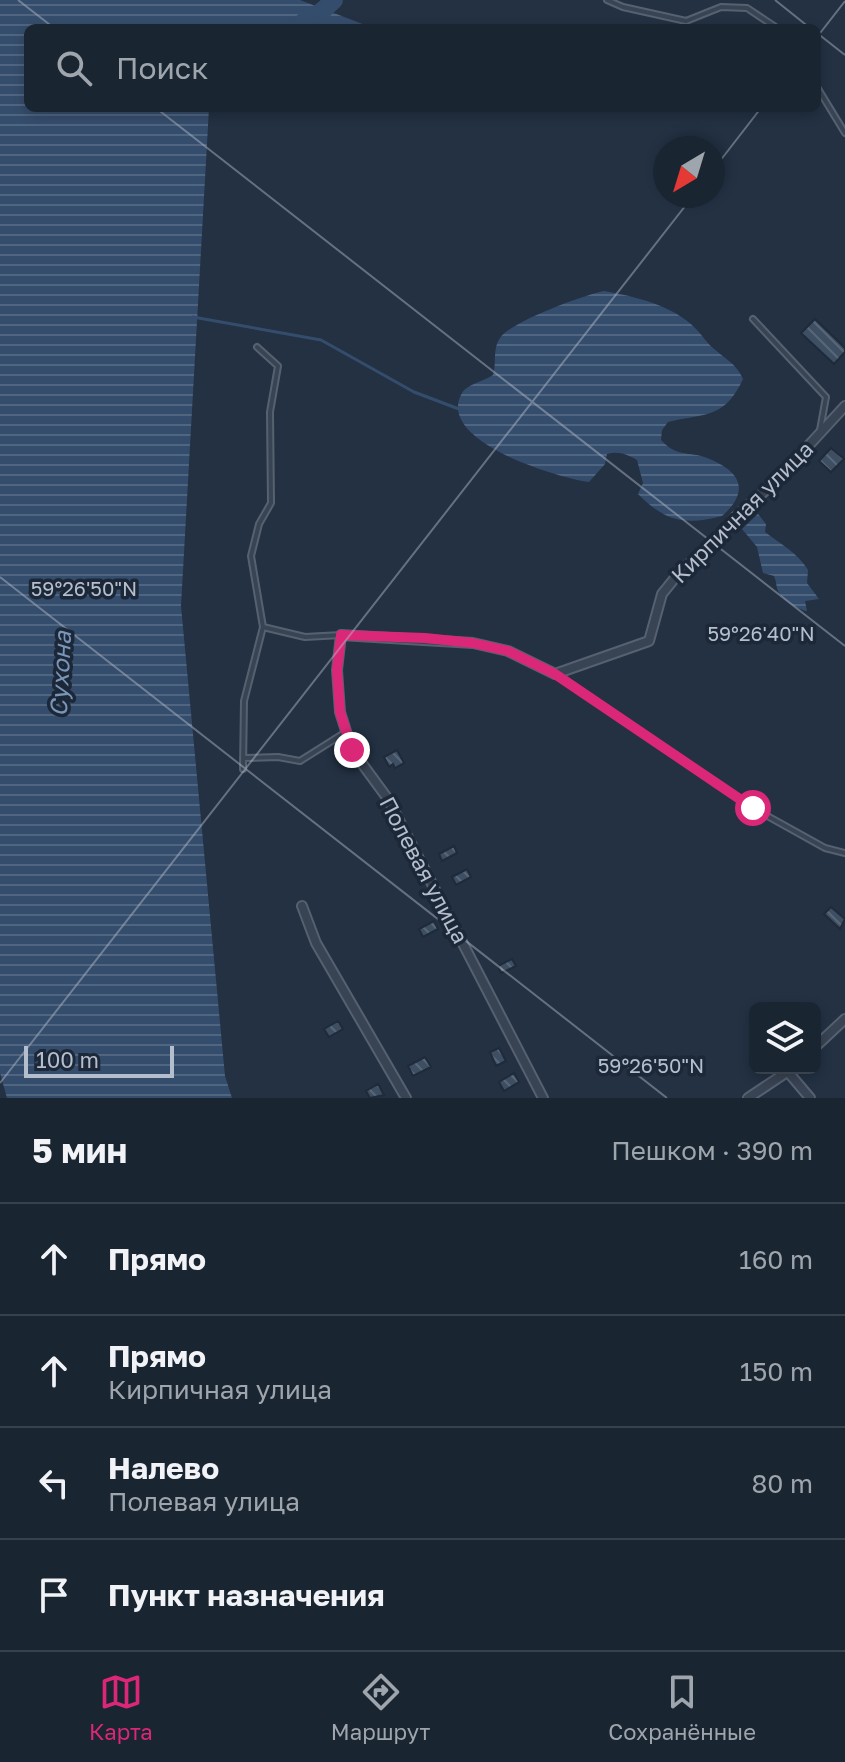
<!DOCTYPE html>
<html lang="ru">
<meta charset="utf-8">
<style>
body{margin:0;font-family:"Golos Text",sans-serif;background:#27313e;color:#f1f3f6}
.controls{position:absolute;right:24px;bottom:24px;display:grid;overflow:hidden;border-radius:12px;box-shadow:0 4px 12px #0003}
.controls button{width:72px;height:72px;display:grid;place-items:center;padding:0;border:0;border-bottom:2px solid #38424d;background:#1a2532;color:#f1f3f6;font:40px sans-serif}
.compass{position:absolute;left:653px;top:136px;width:72px;height:72px;border-radius:50%;background:#1a2532;box-shadow:0 4px 12px #0003;rotate:218deg}
.scale{position:absolute;left:24px;bottom:20px;width:150px;box-sizing:border-box;padding-left:8px;border:4px solid #b5becd;border-top:0;font-size:22px;line-height:28px;white-space:nowrap;color:#b5becd;-webkit-text-stroke:6px #1c2838;paint-order:stroke}
.stop{position:absolute;width:24px;height:24px;margin:-18px;border:6px solid #db2777;border-radius:50%;background:#fff}
.stop.end{background:#db2777;border-color:#fff;box-shadow:0 2px 8px #0008}
.list{margin:0;padding:0;list-style:none}
h2{display:flex;justify-content:space-between;align-items:center;height:104px;margin:0;padding:0 32px;font-size:34px}
h2 small{font-size:26px;font-weight:400;color:#9fa5ac}
.list li{display:grid;grid-template-columns:52px 1fr auto;gap:24px;align-items:center;box-sizing:border-box;height:112px;padding:0 32px;border-top:2px solid #38424d}
.list b{display:block;font-size:30px;white-space:nowrap}
.list p{margin:0;font-size:26px;white-space:nowrap;color:#9fa5ac}
.list em{font-size:26px;font-style:normal;color:#9fa5ac}
.icon{flex:none;width:44px;height:44px;fill:none;stroke:currentColor;stroke-width:2;stroke-linecap:round;stroke-linejoin:round}
.map{position:relative;flex:none;width:845px;height:1098px;overflow:hidden}
.search{position:absolute;background:#1a2532;box-shadow:0 4px 12px #0003;left:24px;right:24px;top:24px;height:88px;display:flex;align-items:center;gap:20px;box-sizing:border-box;padding:0 28px;border-radius:12px;color:#9fa5ac;font-size:30px}
.sheet{height:552px;background:#1a2532}
nav{display:flex;justify-content:space-around;align-items:center;box-sizing:border-box;height:112px;border-top:2px solid #38424d;background:#1a2532;font-size:22px;color:#9fa5ac}
nav a{display:grid;justify-items:center;gap:4px}
nav .on{color:#db2777}
.map>svg:first-child{display:block}
.water{fill:url(#water-rules)}
.lines{fill:none;stroke-linecap:round;stroke-linejoin:round}
.stream{stroke:#354d6c;stroke-width:3}
.river{stroke:#354d6c;stroke-width:18}
.building{fill:url(#building-back-hatch);stroke:#1f2a3a;stroke-width:2}
.lane-casing{stroke:#566170;stroke-width:8}
.street-casing{stroke:#566170;stroke-width:12}
.lane{stroke:#384353;stroke-width:4}
.street{stroke:#384353;stroke-width:8}
.route{stroke:#db2777;stroke-width:10}
.ticks{fill:none;stroke:#b5becd;stroke-width:2;stroke-opacity:0.45}
.labels{text-anchor:middle;stroke-width:7;stroke-linejoin:round;paint-order:stroke}
.street-label{font-size:22px;fill:#b5becd;stroke:#1c2838}
.water-label{font-size:24px;font-style:italic;fill:#7995b7;stroke:#1c2838}
.ticks-label{font-size:20px;text-anchor:middle;fill:#b5becd;stroke:#1c2838;stroke-width:7;stroke-linejoin:round;paint-order:stroke}
</style>
<div class="map">
<svg width="845" height="1098" viewBox="0 0 845 1098">
<defs>
<pattern id="water-rules" width="6" height="5" patternUnits="userSpaceOnUse" patternTransform="scale(2)"><rect width="6" height="5" fill="#354d6c"/><path d="M0 2.5h6" fill="none" stroke="#506580"/></pattern>
<pattern id="building-back-hatch" width="6" height="6" patternUnits="userSpaceOnUse" patternTransform="scale(2)"><rect width="6" height="6" fill="#3f4f63"/><path d="M-1 5l2 2M0 0l6 6M5-1l2 2" fill="none" stroke="#586778"/></pattern>
</defs>
<rect width="100%" height="100%" fill="#233143"/>
<path class="water" d="M0,0H300L373,28H28V108H209L181,606L225,1076L232,1098H7L0,1073Z
M604,291C634,296 675,306 696,329C702,335 706,342 713,348C725,359 736,363 743,379C724,420 704,413 668,422L662,430L661,440C665,444 670,449 676,451C683,454 693,454 701,456C735,467 755,487 722,516C684,526 665,521 638,494L643,483L637,460C626,454 619,451 607,454L605,464L589,482C558,478 434,441 462,393C466,385 484,381 493,375C497,363 492,349 500,338C510,322 584,295 604,291Z
M758,514L766,524L765,532C780,544 797,552 808,570L807,583L819,599L805,601L807,611C798,610 779,598 777,588C776,584 776,580 774,576L763,573L757,547L742,529Z"/>
<g class="lines">
<path class="stream" d="M193,317L321,340L414,392L459,409"/>
<path class="river" d="M304,21L322,11L334,0"/>
</g>
<path class="building" d="M815,319L845,348V352L834,364L801,333Z
M831,448L844,459L831,472L819,461Z
M397,750L404,763L395,768L393,764L389,767L384,757Z
M454,846L457,853L442,861L439,854Z
M467,869L471,877L456,885L452,877Z
M831,907L845,919L840,929L824,914Z
M434,921L438,929L423,937L419,929Z
M512,959L516,966L501,973L498,966Z
M338,1021L343,1029L329,1037L324,1029Z
M499,1048L506,1061L496,1066L490,1052Z
M425,1057L431,1067L413,1076L408,1066Z
M514,1073L519,1082L504,1091L499,1082Z
M378,1084L384,1095L370,1098L366,1091Z"/>
<g class="lines">
<g class="lane-casing">
<path id="lane" d="M607,0L623,7L686,21L721,7L747,8L777,28
M817,87L845,133
M753,319L826,397L820,430
M257,347L278,366L270,412L271,503L259,524L251,556L263,627L305,637L341,635
M555,674L753,808L825,848L845,853
M243,758L278,757L300,761L346,732
M243,769L244,701L263,627"/>
</g>
<g class="street-casing">
<path id="street" d="M302,906L316,943L406,1098
M815,1047L845,1019
M788,1072L810,1098
M543,1098L388,799L352,750L340,712L337,670L341,635L473,643L508,651L555,674L649,641L662,594L683,568L712,548L734,518L775,482L845,406
M748,1098L793,1068"/>
</g>
<use href="#lane" class="lane"/>
<use href="#street" class="street"/>
</g>
<g class="lines">
<path class="route" d="M352,750L340,712L337,670L341,635L425,638L473,643L508,651L555,674L753,808"/>
</g>
<path class="ticks" d="M18,0L54,28M775,0L810,28M817,33L845,55M817,37L845,1M156,108L845,646M713,170L761,108M0,577L667,1098M0,1083L693,196"/>
<g class="labels">
<g class="street-label">
<text transform="translate(742 512) rotate(-45)" y="8">Кирпичная улица</text>
<text transform="translate(424 870) rotate(62)" y="8">Полевая улица</text>
</g>
<g class="water-label">
<text transform="translate(61 674) rotate(-87)" y="8">Сухона</text>
</g>
</g>
<g class="ticks-label">
<text x="84" y="596">59°26'50"N</text>
<text x="761" y="641">59°26'40"N</text>
<text x="651" y="1073">59°26'50"N</text>
</g>
</svg>
<div class="controls">
<button><svg class="icon" aria-label="layers" viewBox="0 0 24 24"><path d="M12 4l9 5-9 5-9-5zM3 14l9 5 9-5"/></svg></button>
</div>
<svg class="compass" viewBox="-18 -18 36 36"><path d="M0-13l5 13h-10z" fill="#e53935"/><path d="M0 13l5-13h-10z" fill="#9fa5ac"/></svg>
<div class="scale">100 m</div>
<div class="stop" style="left:753px;top:808px"></div>
<div class="stop end" style="left:352px;top:750px"></div>
<div class="search"><svg class="icon" aria-label="search" viewBox="0 0 24 24"><circle cx="10" cy="10" r="6"/><path d="M15 15l6 6"/></svg>Поиск</div>
</div>
<section class="sheet">
<h2>5 мин<small>Пешком · 390 m</small></h2>
<ul class="list">
<li><svg class="icon" aria-label="ahead" viewBox="0 0 24 24"><path d="M12 20V5M6 11l6-6 6 6"/></svg><div><b>Прямо</b></div><em>160 m</em></li>
<li><svg class="icon" aria-label="ahead" viewBox="0 0 24 24"><path d="M12 20V5M6 11l6-6 6 6"/></svg><div><b>Прямо</b><p>Кирпичная улица</p></div><em>150 m</em></li>
<li><svg class="icon" aria-label="left" viewBox="0 0 24 24"><path d="M17 20v-9H6M10 6l-5 5 5 5"/></svg><div><b>Налево</b><p>Полевая улица</p></div><em>80 m</em></li>
<li><svg class="icon" aria-label="arrive" viewBox="0 0 24 24"><path d="M6 21V4h12l-3 4 3 4H6"/></svg><div><b>Пункт назначения</b></div></li>
</ul>
</section>
<nav>
<a class="on"><svg class="icon" aria-label="map" viewBox="0 0 24 24"><path d="M3 6l6-2 6 2 6-2v14l-6 2-6-2-6 2zM9 4v14M15 6v14"/></svg>Карта</a>
<a><svg class="icon" aria-label="directions" viewBox="0 0 24 24"><path d="M12 3l9 9-9 9-9-9zM9 14v-3h6M13 9l2 2-2 2"/></svg>Маршрут</a>
<a><svg class="icon" aria-label="saved" viewBox="0 0 24 24"><path d="M7 4h10v16l-5-4-5 4z"/></svg>Сохранённые</a>
</nav>
